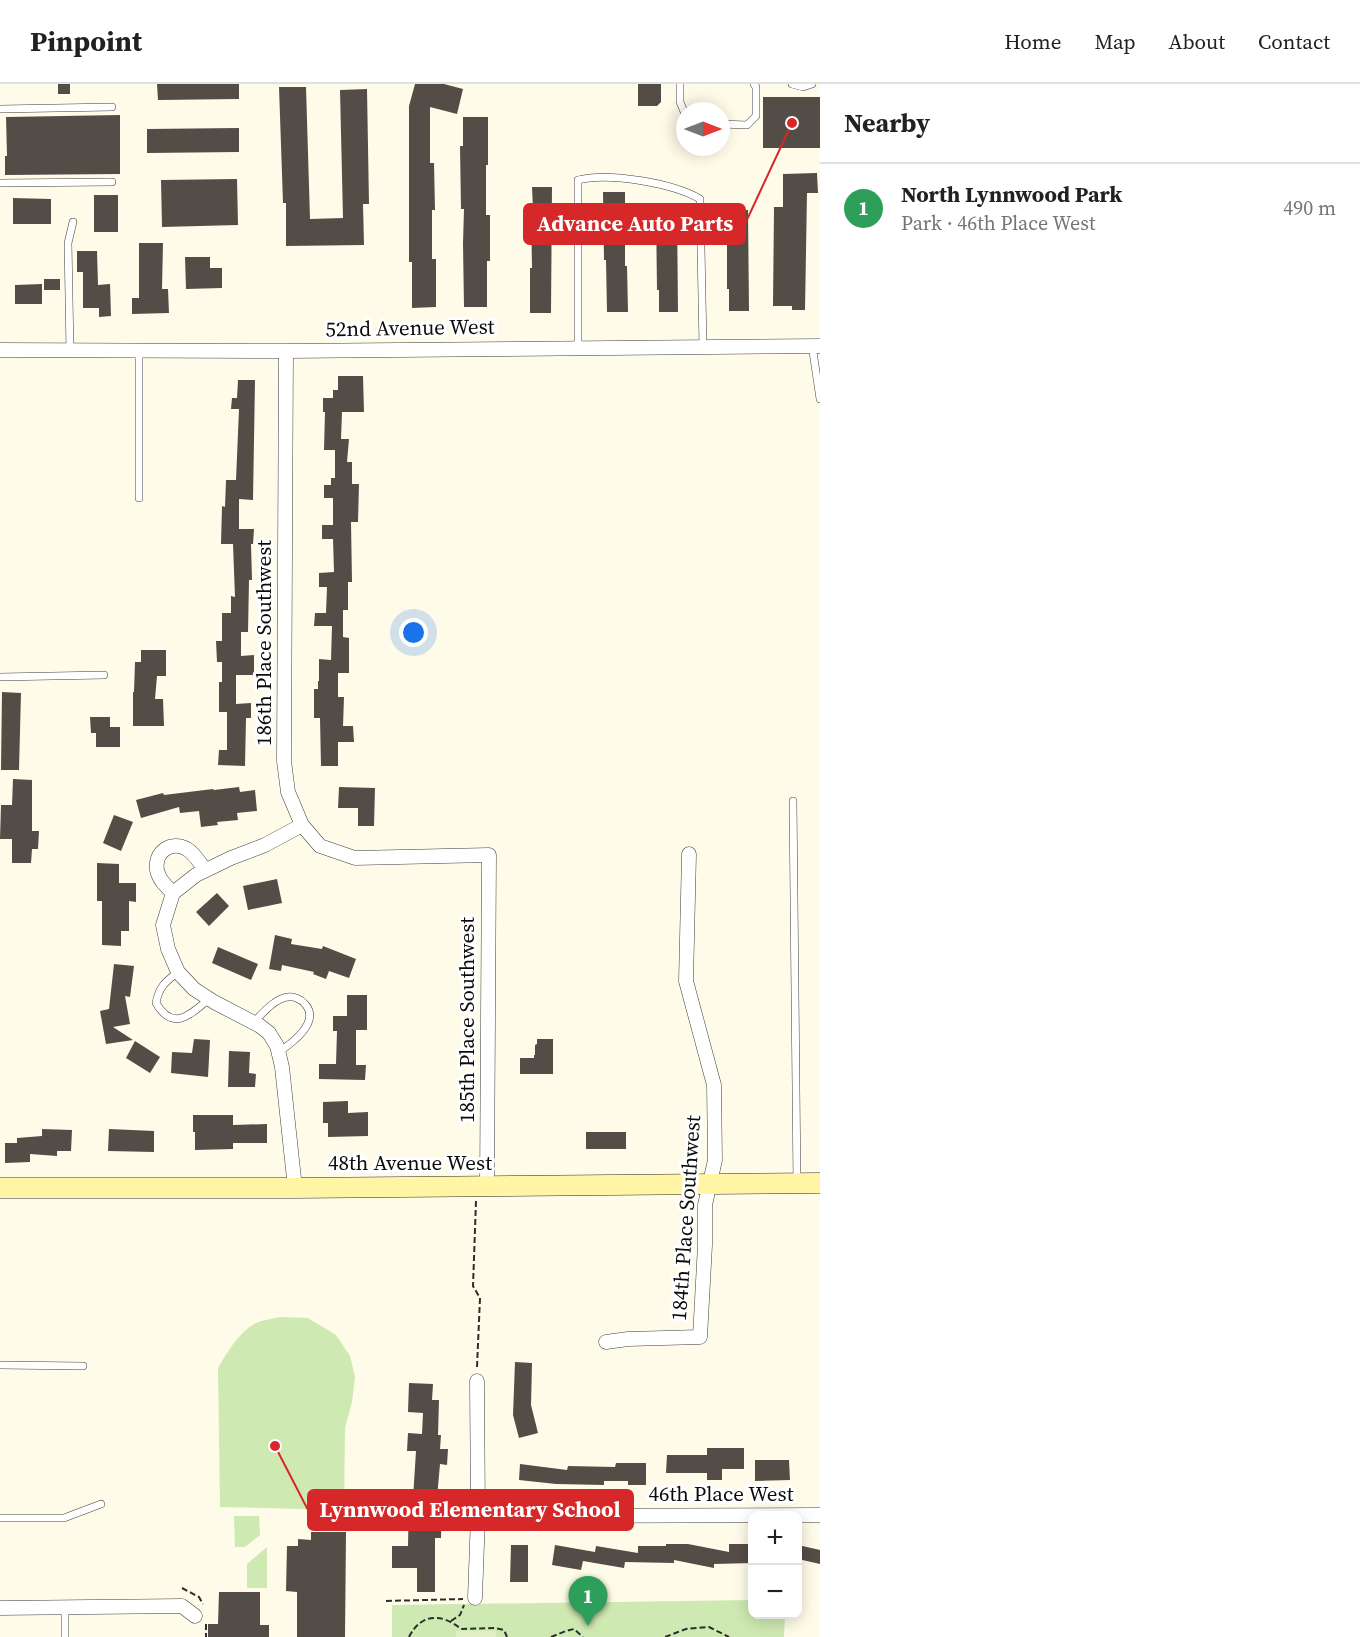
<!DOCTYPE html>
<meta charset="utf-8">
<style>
body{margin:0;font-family:"Source Serif 4",serif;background:#f2f2f2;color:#202124}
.controls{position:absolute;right:18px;bottom:18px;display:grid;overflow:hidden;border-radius:12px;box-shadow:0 3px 15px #0003}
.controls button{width:54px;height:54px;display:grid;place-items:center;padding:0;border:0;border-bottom:2px solid #e0e0e0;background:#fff;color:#202124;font:30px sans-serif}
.compass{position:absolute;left:676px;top:18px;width:54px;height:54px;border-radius:50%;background:#fff;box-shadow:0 3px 15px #0003;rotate:90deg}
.you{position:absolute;left:414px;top:549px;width:21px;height:21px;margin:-15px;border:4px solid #fff;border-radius:50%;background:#1a73e8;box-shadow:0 0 0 9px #1a73e833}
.badge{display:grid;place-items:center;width:39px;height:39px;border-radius:50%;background:#be2027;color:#fff;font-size:20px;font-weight:700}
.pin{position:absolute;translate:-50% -50px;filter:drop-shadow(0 2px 3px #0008)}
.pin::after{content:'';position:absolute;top:32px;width:21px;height:18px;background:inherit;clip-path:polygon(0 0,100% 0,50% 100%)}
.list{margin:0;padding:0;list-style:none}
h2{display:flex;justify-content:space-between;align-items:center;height:78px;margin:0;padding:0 24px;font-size:26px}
h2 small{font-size:20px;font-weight:400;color:#757577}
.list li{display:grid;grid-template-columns:39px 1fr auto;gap:18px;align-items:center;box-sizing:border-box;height:90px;padding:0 24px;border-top:2px solid #e0e0e0}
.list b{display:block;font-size:22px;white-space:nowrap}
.list p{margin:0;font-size:20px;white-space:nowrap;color:#757577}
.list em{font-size:20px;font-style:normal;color:#757577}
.map{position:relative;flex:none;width:820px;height:1553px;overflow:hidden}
header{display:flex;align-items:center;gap:36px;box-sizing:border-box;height:84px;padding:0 30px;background:#fff;border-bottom:2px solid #e0e0e0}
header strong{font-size:28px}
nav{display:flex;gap:33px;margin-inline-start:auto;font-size:21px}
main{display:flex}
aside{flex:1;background:#fff}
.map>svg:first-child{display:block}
.green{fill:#cfe9b2}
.pitch{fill:#e1f0c4}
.building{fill:#544c47}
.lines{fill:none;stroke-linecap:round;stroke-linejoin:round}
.lane-casing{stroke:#3e3e3e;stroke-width:8}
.street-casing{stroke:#3e3e3e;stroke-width:15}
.secondary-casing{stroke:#2d2d2d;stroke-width:21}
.path{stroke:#2d2d2d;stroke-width:2;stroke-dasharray:6 3;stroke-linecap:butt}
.lane{stroke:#fff;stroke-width:7}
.street{stroke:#fff;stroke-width:14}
.secondary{stroke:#fff5a4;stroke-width:20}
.labels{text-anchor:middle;stroke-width:6;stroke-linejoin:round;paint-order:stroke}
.street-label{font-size:21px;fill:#0b0b0b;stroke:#fff}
.leader{fill:none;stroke:#d62828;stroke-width:2}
.callout-dot{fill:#d62828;stroke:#fff;stroke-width:2}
.callout{fill:#d62828;stroke:#d62828;stroke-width:2}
.callout-label{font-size:22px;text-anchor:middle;font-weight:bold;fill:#fff}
</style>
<header>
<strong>Pinpoint</strong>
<nav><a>Home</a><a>Map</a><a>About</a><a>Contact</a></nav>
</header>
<main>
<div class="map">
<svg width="820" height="1553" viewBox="0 0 820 1553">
<rect width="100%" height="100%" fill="#fffbe9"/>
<path class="green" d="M280,1233L308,1234L336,1251L350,1272L355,1293L352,1318L345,1344L344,1426L220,1423L218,1284C228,1267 238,1249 256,1239C263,1236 272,1235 280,1233Z
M234,1432H259L260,1451L245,1463H235Z
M267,1463V1504H247V1480Z
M752,1516V1530L785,1531L784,1553H392V1521Z"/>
<path class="pitch" d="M456,1547H496V1553H456Z"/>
<path class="building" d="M58,0H70V10H58Z
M157,0H239V15L158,16Z
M415,0H444L463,5L457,30L430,23V79H434L435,126H432V175H436V223L412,224V178H409V22Z
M638,0H661V18L657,22H638Z
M279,3H306L310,135L343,134L340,6L367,5L369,120H363L364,161L286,162V119H283Z
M763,13H820V64H763Z
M120,31V90L5,91V72H7L6,33Z
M463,33H488V81H486V131H490V177H487V223H464L463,159L464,125H461L460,62H463Z
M239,44V68L147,69V45Z
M817,89L818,109H807L805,226H792V222H773L774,123H783V90Z
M237,95L238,141L162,143L161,96Z
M532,103H552L551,229H530V184H532L531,125H533Z
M603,108H625V182H627L628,228H607L606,176H604Z
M94,111H118V148H94Z
M13,114L51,115V140H13Z
M656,126H677L678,228H659V206H657Z
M727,126H748L749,227H729V205H727Z
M139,159H163L162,205H168L169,229L132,230V214H139Z
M77,167H97L98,201L110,200L111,232L99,233V224H83V188H77Z
M185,173H210V184H222V204L186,205Z
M44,195H60V206H44Z
M42,200V220H15V201Z
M338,292H363L364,328H342L341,355H349L347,378H352V400H359L358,438H351L352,498H348V526H343V553L349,554V589H338V613H344L343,642H353L354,658H338V682H321L320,634H314V605H318V597H319V575L331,576L332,542H314L315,529H326L327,503H319V489L334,488L333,455H322V441H333V414H324V401H331V394H335V366H324L325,328H323V314H333V306H338Z
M238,296H255L253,416L239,415V445H254L253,460H251L252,496H249L248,548H241V572L254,571V591H236V620L251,619V634H246L245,682L218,681L219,666H227V628H219V598H222V578H217L216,557H222V529H231V512L235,513L233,460H221L222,422L225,423L226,396H236L239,325H231L232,314H237Z
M141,566H166V592H157L155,615H163L164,642H133V608H134L135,578H141Z
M2,608L21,609L19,686H1Z
M90,633H110V643H120V663H96V649H91Z
M13,695L32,696V747H39L38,765H32L31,779H12V755H0L1,721H12Z
M239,703L240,708L255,706L257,727L237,729L238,736L217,738L218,741L201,743L199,727L180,729L179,723L141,734L136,716L163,709L164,711L213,705L214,706Z
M339,703L375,704L374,742H358V724H338Z
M114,731L133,738L121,767L103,759Z
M97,779L119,780V799H136V818L129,817V847H121V862L102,861V817H97Z
M277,795L282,819L248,826L243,802Z
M217,809L229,822L209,842L196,828Z
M275,851L292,855L291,860L322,865L323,862L356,875L349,894L329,887L326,895L313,890L314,888L282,881L281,887L269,885Z
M218,863L258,880L251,896L212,879Z
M114,880L134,882L130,913L125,912L130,940L113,943L133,956L106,960L100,927L109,925Z
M347,911H367V946H356V981H366L365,996L319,995V980H336L337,947H333V932H347Z
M194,955L210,956L208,993L171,989L172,968L192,969Z
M537,955H553V990H520V974H534V971H535V961L537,960Z
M135,957L160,973L150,989L126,974Z
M229,967L250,968L249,989L256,990L255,1003H228Z
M348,1017V1029L368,1028V1052L328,1053V1039H323V1018Z
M193,1031H233V1041L267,1040V1059H233V1065L195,1066V1048H193Z
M42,1045L72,1046L71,1067H57V1072L30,1070V1078L5,1079V1059H17V1054L42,1052Z
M109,1045L154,1047V1068L108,1067Z
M586,1048H626V1065H586Z
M515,1278L532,1279L531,1321L538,1349L519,1354L513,1331Z
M409,1299L433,1300L432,1316H439L438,1351H441L440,1365H448L447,1381L440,1380L437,1414H442L441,1454H435V1508H417V1484H392V1462H408L409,1414H413L416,1367H407L408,1349L422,1350L423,1329L408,1328Z
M707,1364H744V1385H722V1396H707V1389H666L667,1371H707Z
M755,1376H789L790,1396L755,1397Z
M616,1379H646V1401H628V1397H604V1401L556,1400L519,1396L520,1380L567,1386L568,1382L615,1383Z
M311,1448H346L345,1553H297V1508L286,1507L287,1462H298V1455L311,1456Z
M666,1460H688L729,1468V1460H753V1479L714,1480V1484L674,1476V1479L625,1478L624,1484L583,1477L581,1486L552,1481L555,1461L595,1468L596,1462L638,1469V1462H666Z
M511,1461H528V1498H510Z
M798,1461L820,1466V1480L798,1475Z
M219,1508H260V1541H269V1553H208V1540H218Z"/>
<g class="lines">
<g class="lane-casing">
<path id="lane" d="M680,0V18L685,30
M792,0L803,3L812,0
M0,25L112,23
M721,40L747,41L756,32V3L754,0
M0,99L112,98
M812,261L820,315
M578,263V96C608,88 673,99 700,115L703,262
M70,267L68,159L73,138
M139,268V414
M0,593L104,591
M793,717L797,1099
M178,888C165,898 159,903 156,919C173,948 190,931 209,915
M253,939C262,930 275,914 288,913C293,912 301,915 305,920C321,938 292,959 279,968
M0,1281L83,1282
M0,1434H64L101,1420
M65,1553V1523"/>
</g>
<g class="street-casing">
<path id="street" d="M0,266L286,267L820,262
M286,267L284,677L288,708L302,741L320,762L355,774L489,771L487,1102
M173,809C166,802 159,796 157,786C154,768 171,756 187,765C195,770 200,779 205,786
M295,1104L282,983L277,962L269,949L260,942L214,918L194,905L178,888L168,865L163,841L173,809L196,791L231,774L265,761L302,741
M606,1258L628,1255L700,1253L705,1161V1121L715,1076L714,1001L686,897L689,770
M478,1432L820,1431
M475,1514L478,1432L477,1297
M0,1524L182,1522L195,1532"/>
</g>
<g class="secondary-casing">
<path id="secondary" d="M0,1104H295L820,1099"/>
</g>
<path class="path" d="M476,1117L473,1202L480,1214L477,1283
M182,1504L199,1513L203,1520
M386,1517L463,1515
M451,1537L460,1531L464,1521
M206,1540V1553
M409,1553C421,1529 442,1529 461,1545L495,1544L504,1546L507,1553
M551,1553L566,1547L574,1545L583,1553
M665,1553L686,1545L709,1543L729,1553"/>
<use href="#lane" class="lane"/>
<use href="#street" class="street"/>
<use href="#secondary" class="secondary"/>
</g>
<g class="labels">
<g class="street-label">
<text transform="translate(410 244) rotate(-1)" y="7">52nd Avenue West</text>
<text transform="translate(264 559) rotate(-90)" y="7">186th Place Southwest</text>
<text transform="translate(467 936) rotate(-90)" y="7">185th Place Southwest</text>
<text x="410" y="1086">48th Avenue West</text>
<text transform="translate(686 1134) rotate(-86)" y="7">184th Place Southwest</text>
<text x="721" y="1417">46th Place West</text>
</g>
</g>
<path class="leader" d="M792 39L745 140M275 1362L308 1426"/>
<g class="callout-dot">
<circle cx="792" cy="39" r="6"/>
<circle cx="275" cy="1362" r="6"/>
</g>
<g class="callout">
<rect x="524" y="120" width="221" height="40" rx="6"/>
<rect x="308" y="1406" width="325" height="40" rx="6"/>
</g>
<g class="callout-label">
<text x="635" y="147">Advance Auto Parts</text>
<text x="470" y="1433">Lynnwood Elementary School</text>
</g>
</svg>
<div class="controls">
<button>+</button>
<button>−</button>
</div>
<svg class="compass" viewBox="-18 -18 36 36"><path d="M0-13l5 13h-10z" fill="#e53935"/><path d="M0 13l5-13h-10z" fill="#757577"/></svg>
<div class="you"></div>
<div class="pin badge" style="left:588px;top:1542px;background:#2e9e5b">1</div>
</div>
<aside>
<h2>Nearby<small></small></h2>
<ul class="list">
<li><span class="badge" style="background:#2e9e5b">1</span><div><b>North Lynnwood Park</b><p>Park · 46th Place West</p></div><em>490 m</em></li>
</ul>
</aside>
</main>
